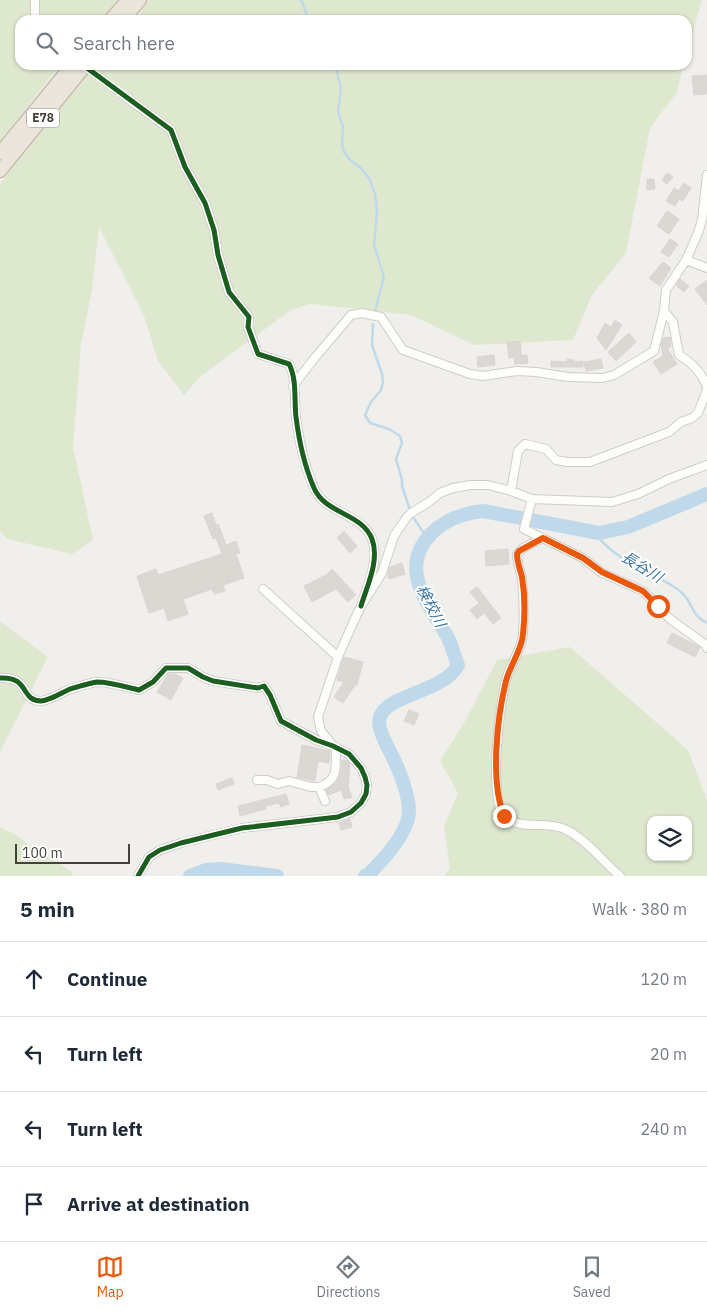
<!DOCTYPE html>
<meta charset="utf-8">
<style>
body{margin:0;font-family:"IBM Plex Sans","Noto Sans JP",sans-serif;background:#f2f2f3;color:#1f2937}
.controls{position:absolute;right:15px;bottom:15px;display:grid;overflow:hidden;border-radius:10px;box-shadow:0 1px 4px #0004}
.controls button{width:45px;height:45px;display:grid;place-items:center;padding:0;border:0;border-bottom:1px solid #e0e1e3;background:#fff;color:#1f2937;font:25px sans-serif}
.scale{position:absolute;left:15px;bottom:12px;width:115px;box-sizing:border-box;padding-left:5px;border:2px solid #464138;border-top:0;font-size:14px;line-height:18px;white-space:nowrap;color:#464138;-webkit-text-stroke:4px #fff;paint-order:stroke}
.stop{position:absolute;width:15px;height:15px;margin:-11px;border:4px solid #ea580c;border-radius:50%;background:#fff}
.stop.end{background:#ea580c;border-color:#fff;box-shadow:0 1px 5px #0008}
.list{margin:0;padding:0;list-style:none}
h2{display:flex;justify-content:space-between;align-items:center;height:65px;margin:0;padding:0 20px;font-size:21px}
h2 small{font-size:16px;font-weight:400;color:#747a83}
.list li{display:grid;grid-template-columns:32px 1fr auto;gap:15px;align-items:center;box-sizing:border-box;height:75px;padding:0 20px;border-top:1px solid #e0e1e3}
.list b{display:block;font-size:19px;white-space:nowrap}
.list em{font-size:16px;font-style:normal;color:#747a83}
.icon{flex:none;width:28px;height:28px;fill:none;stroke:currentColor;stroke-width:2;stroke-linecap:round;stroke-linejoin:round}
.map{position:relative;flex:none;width:707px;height:876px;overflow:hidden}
.search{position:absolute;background:#fff;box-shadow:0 1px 4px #0004;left:15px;right:15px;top:15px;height:55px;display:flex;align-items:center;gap:12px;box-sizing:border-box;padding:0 18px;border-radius:15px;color:#747a83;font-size:19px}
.sheet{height:365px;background:#fff}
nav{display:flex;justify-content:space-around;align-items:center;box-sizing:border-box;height:70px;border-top:1px solid #e0e1e3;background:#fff;font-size:14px;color:#747a83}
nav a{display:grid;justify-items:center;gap:2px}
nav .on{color:#ea580c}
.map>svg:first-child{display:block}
.green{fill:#dee8ce;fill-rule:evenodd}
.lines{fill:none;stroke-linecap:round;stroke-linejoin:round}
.stream{stroke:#c0d9ea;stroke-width:2.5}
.river{stroke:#c0d9ea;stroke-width:14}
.building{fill:#dbd8d4;stroke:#d9d6d1}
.minor-tunnel{stroke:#cfccc7;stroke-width:8;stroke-dasharray:8 4;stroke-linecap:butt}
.minor-casing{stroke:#cfcdc9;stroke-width:10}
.highway-casing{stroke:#c6bca9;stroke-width:15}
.minor{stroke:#fdfdfc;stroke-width:8}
.highway{stroke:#eae6dc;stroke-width:12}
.cycleway-casing{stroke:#fff;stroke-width:8}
.cycleway{stroke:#1b5e20;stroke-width:5}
.route{stroke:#ea580c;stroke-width:6}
.labels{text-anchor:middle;stroke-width:4;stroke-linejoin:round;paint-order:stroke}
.shield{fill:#fff;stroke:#7e7a74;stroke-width:1}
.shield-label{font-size:12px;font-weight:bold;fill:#464138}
.water-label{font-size:15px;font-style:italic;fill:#3b77a9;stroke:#fff}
</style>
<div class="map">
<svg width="707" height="876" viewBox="0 0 707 876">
<rect width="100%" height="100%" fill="#f1efeb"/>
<path class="green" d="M0,0H117L101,20H20V65H60L0,141Z
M150,0H702L687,51V20H137L144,7Z
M96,65H683L677,92L650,128L626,253L592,295L573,340L474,345L411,315L310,304L291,310L201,376L184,395L158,361L144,316L99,227L92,290L81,345L73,447L93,540L72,554L7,539L0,531V184Z
M0,621L48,657L0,752Z
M570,647L688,750L707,800V876H444L450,869L444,826L458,793L440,761L464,723L497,660ZM651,820H688V857H651Z
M0,827L17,836L72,872L73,876H0Z"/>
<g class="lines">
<path class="stream" d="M301,0L307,15L313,20
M335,65L341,88L338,112L343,127L342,144L344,152L350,160L361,168L369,178L375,194L377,211L374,245L384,277L375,311
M373,324L372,345L382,374L383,382L381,390L371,402L365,415L370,423L389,429L400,436L402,443L396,459L402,480V486L410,510
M413,517L427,538
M595,533C609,553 633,565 654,576C664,581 675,586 683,594C695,606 689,613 707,623"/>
<path class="river" d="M190,876L206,870L221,869L277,876
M365,876L369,874C383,860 409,832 409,811C409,792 396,762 387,746C383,736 377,727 380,717C387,694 445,692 458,665C454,656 452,645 447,636C428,604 397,567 432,533C446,519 464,513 483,511L599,533L628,527L707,494"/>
</g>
<path class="building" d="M707,75V94L694,95L692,76Z
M667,173L673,177L667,184L662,180Z
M647,179H654L655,189L647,190Z
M683,183L691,188L683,201L679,199L675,206L666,201L674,188L679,191Z
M667,211L679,219L669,234L657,226Z
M670,239L678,244L669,257L661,252Z
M663,262L671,268L660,286L649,278Z
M680,279L689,286L684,292L676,285Z
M707,280V305L695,289Z
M615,320L622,325L606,350L597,338L605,323L611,327Z
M629,333L636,342L616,361L608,352Z
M670,337L671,347L667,348L677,364L661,374L653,362L663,356L661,345L663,338Z
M520,341L521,355H527L528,363L515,364L514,357L509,358L507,342Z
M494,355L495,365L478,367L477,357Z
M567,359L574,360V362L583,361V367H551V361L567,362Z
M601,359L603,368L586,371L584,362Z
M212,513L216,525L218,524L226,545L236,541L240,553L236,554L244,578L223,585L225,591L214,594L212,589L183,599L188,614L168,621L164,608L149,613L137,576L156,569L158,575L222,554L216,538L213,539L204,516Z
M344,531L357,546L350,553L337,538Z
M508,549L509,564L486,566L485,551Z
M402,563L405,574L389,579L388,574L390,567Z
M332,569L356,595L348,602L336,589L312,602L304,586L326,575Z
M477,587L501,618L493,624L484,613L477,619L470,610L479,603L470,592Z
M672,633L700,647L695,657L667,643Z
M344,657L363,662L357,685H355L343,703L334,697L344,682L337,680Z
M168,674H175L183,678L171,700L157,692Z
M409,710L419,714L414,725L404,721Z
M302,745L330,751L329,763L318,761L315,781L297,777Z
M342,760L348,761L350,764L348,787L352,797L344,799L341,790L329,795L326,790L336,783L341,772Z
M232,778L234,784L218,790L216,784Z
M286,794L289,804L281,807L279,803L265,806L266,809L240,816L238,806Z
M350,819L352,827L341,830L339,823Z"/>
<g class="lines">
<path class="minor-tunnel" d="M83,65L124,96"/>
<g class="minor-casing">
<path id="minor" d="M35,0V14L37,20
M124,96L171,130L185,167L205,203L214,230L218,255L229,292L249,317L248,327L258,354L289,364C297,379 294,400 296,417C299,441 304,465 314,488C325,514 362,513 372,539C380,560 367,586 361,606
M686,260L707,268
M664,311L673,322L679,355C691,362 702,373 707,387
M293,386L313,360L351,315L362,313L381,317L403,350L470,374L483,376L517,371L536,372L568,377L603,378L614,375L654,351L664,311L666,290L686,260L698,233L702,220L707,175
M511,491L518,451L525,444L546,449L556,460L567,462H590L669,432L681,422L692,418L698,413L707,390
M532,499L524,529L583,558L602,573L643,591L670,619L706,645L707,648
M543,538L523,548L517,554C517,563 521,572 522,580C524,598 524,616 523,634C522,649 510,665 506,680C500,703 487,803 506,818C523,830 544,821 562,828C585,837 602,861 620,876
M263,589L338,657
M0,678C30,676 20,701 41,701C51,700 61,693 70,689C78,687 89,683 97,682C110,682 126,687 139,690L153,682L166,668H188L203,677L213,681L258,688L264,686L270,695L281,721L316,740L333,746L349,754L361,768L365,777L367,785L366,794L361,803L351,812L338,817L242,828L181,843L160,850L149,857L138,876
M332,744L321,731L318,717L338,657L353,623L361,606L382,573L394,536L407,517L411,513L429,502L440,493L453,488L471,485H488L511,491L532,499L612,502L638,494L669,479L707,465
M257,780H267L278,784L289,781L311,787H319
M325,801L319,787C340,780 335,766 336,747"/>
</g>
<g class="highway-casing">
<path id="highway" d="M110,20L128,0
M123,20L140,0
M0,153L72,65
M0,171L86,65"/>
</g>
<use href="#minor" class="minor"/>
<use href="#highway" class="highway"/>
<g class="cycleway-casing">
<path id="cycleway" d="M83,65L171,130L185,167L205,203L214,230L218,255L229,292L249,317L248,327L258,354L289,364C297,379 294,400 296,417C299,441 304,465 314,488C325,514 362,513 372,539C380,560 367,586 361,606
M0,678C30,676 20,701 41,701C51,700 61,693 70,689C78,687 89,683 97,682C110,682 126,687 139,690L153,682L166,668H188L203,677L213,681L258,688L264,686L270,695L281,721L316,740L333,746L349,754L361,768L365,777L367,785L366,794L361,803L351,812L338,817L242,828L181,843L160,850L149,857L138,876"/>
</g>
<use href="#cycleway" class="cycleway"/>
</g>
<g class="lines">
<path class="route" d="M504,816C490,781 497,718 506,681C510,665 522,650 523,634C525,616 525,595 522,577C520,569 517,562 517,554L519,551L543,538L583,558L602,572L643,591L658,606"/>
</g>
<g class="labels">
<rect class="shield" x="27" y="108.5" width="32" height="19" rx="4"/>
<g class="shield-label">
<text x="43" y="122">E78</text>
</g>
<g class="water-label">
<text transform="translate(642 567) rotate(31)" y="5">長谷川</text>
<text transform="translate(431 606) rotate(63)" y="5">検校川</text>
</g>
</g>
</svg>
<div class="controls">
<button><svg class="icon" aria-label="layers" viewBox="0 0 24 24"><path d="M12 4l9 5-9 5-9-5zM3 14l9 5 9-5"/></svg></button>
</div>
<div class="scale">100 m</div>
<div class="stop" style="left:658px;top:606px"></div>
<div class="stop end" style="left:504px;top:816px"></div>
<div class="search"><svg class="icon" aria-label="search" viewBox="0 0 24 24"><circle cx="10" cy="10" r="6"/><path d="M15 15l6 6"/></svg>Search here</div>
</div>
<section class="sheet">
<h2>5 min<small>Walk · 380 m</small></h2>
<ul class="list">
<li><svg class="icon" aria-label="ahead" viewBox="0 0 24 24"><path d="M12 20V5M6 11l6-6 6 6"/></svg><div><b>Continue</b></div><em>120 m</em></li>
<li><svg class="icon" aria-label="left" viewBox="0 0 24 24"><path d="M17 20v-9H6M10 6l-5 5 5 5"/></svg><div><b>Turn left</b></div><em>20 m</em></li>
<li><svg class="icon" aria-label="left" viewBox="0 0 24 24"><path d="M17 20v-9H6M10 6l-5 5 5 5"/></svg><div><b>Turn left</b></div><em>240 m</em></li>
<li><svg class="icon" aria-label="arrive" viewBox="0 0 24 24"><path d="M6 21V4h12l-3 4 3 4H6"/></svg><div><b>Arrive at destination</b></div></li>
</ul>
</section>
<nav>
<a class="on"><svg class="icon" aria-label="map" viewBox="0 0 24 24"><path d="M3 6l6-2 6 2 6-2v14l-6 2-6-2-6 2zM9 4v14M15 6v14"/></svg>Map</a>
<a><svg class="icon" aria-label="directions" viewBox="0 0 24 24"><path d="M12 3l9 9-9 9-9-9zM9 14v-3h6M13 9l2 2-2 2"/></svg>Directions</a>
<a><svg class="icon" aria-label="saved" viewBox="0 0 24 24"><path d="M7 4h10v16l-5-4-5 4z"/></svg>Saved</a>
</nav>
